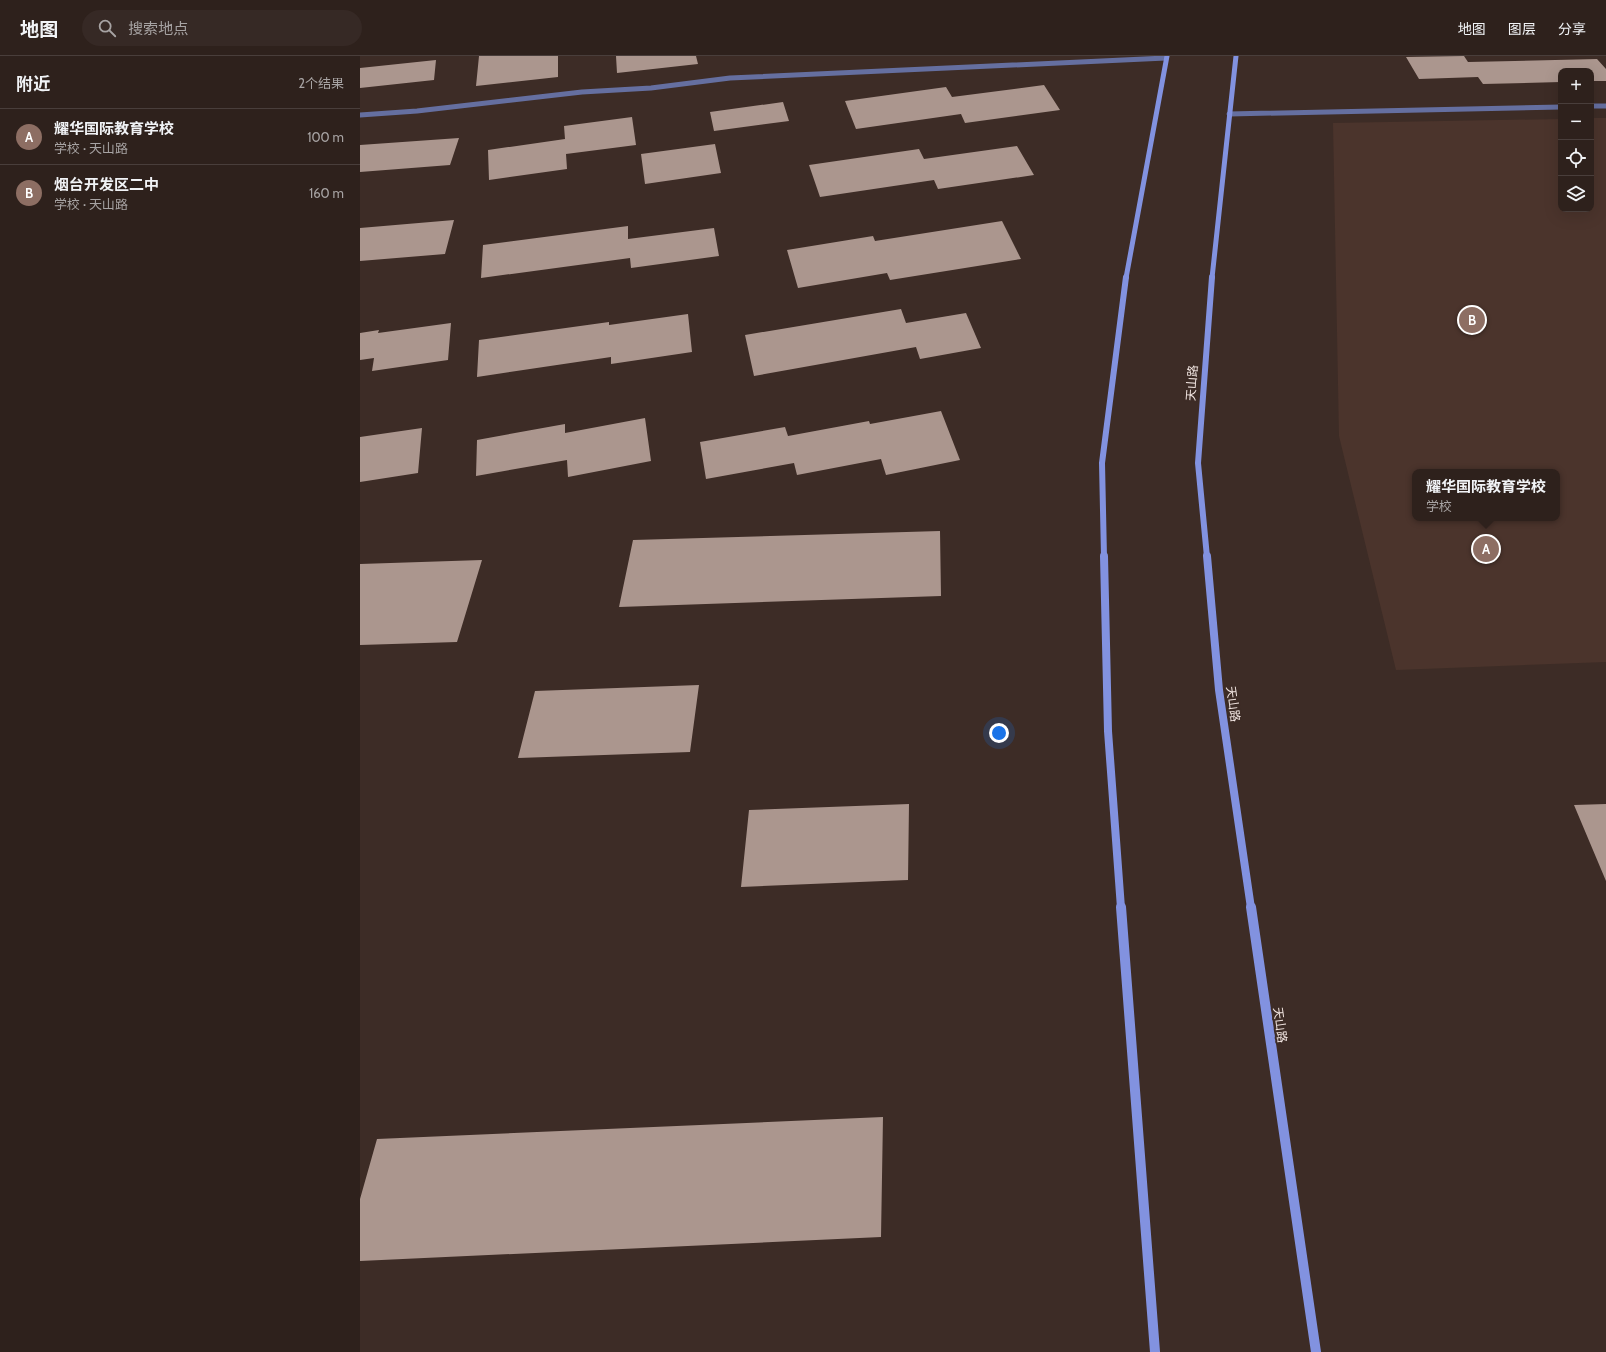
<!DOCTYPE html>
<html lang="zh">
<meta charset="utf-8">
<style>
body{margin:0;font-family:Cabin,"Noto Sans SC",sans-serif;background:#362925;color:#f1f3f6}
.controls{position:absolute;right:12px;top:12px;display:grid;overflow:hidden;border-radius:8px;box-shadow:0 4px 16px #0002}
.controls button{width:36px;height:36px;display:grid;place-items:center;padding:0;border:0;border-bottom:1px solid #493e3b;background:#2e211c;color:#f1f3f6;font:20px sans-serif}
.you{position:absolute;left:639px;top:677px;width:14px;height:14px;margin:-10px;border:3px solid #fff;border-radius:50%;background:#1a73e8;box-shadow:0 0 0 6px #1a73e833}
.badge{display:grid;place-items:center;width:26px;height:26px;border-radius:50%;background:#bca0f2;color:#fff;font-size:13px;font-weight:700}
.pin{position:absolute;translate:-50% -50%;border:2px solid #fff;box-shadow:0 1px 4px #0006}
.popup{position:absolute;left:1052px;top:413px;width:148px;height:52px;box-sizing:border-box;display:grid;place-content:center;border-radius:8px;background:#2e211c;filter:drop-shadow(0 1px 3px #0005);font-size:13px;white-space:nowrap;color:#a7a3a3}
.popup b{font-size:15px;color:#f1f3f6}
.popup::after{content:'';position:absolute;left:50%;top:100%;margin-left:-8px;border:8px solid transparent;border-top-color:#2e211c}
.list{margin:0;padding:0;list-style:none}
h2{display:flex;justify-content:space-between;align-items:center;height:52px;margin:0;padding:0 16px;font-size:17px}
h2 small{font-size:13px;font-weight:400;color:#a7a3a3}
.list li{display:grid;grid-template-columns:26px 1fr auto;gap:12px;align-items:center;box-sizing:border-box;height:56px;padding:0 16px;border-top:1px solid #493e3b}
.list b{display:block;font-size:15px;white-space:nowrap}
.list p{margin:0;font-size:13px;white-space:nowrap;color:#a7a3a3}
.list em{font-size:13px;font-style:normal;color:#a7a3a3}
.icon{flex:none;width:22px;height:22px;fill:none;stroke:currentColor;stroke-width:2;stroke-linecap:round;stroke-linejoin:round}
.map{position:relative;flex:none;width:1246px;height:1296px;overflow:hidden}
header{display:flex;align-items:center;gap:24px;box-sizing:border-box;height:56px;padding:0 20px;background:#2e211c;border-bottom:1px solid #493e3b}
header strong{font-size:19px}
nav{display:flex;gap:22px;margin-inline-start:auto;font-size:14px}
.search{width:280px;height:36px;background:#362925;display:flex;align-items:center;gap:10px;box-sizing:border-box;padding:0 14px;border-radius:22px;color:#a7a3a3;font-size:15px}
main{display:flex}
aside{flex:1;background:#2e211c}
.map>svg:first-child{display:block}
.built{fill:#4b342c;fill-rule:evenodd}
.building{fill:#ab968e}
.lines{fill:none;stroke-linecap:round;stroke-linejoin:round}
.lane{stroke:#656fa0;stroke-width:5}
.street{stroke:#656fa0;stroke-width:5}
.secondary-far3{stroke:#8292e0;stroke-width:5}
.secondary-far2{stroke:#8292e0;stroke-width:6}
.secondary-far1{stroke:#8292e0;stroke-width:8}
.secondary{stroke:#8292e0;stroke-width:10}
.labels{text-anchor:middle;stroke-width:4;stroke-linejoin:round;paint-order:stroke}
.street-label{font-size:12px;fill:#f1e5e1;stroke:#3d2c26}
</style>
<header>
<strong>地图</strong>
<div class="search"><svg class="icon" aria-label="search" viewBox="0 0 24 24"><circle cx="10" cy="10" r="6"/><path d="M15 15l6 6"/></svg>搜索地点</div>
<nav><a>地图</a><a>图层</a><a>分享</a></nav>
</header>
<main>
<aside>
<h2>附近<small>2个结果</small></h2>
<ul class="list">
<li><span class="badge" style="background:#8d6e63">A</span><div><b>耀华国际教育学校</b><p>学校 · 天山路</p></div><em>100 m</em></li>
<li><span class="badge" style="background:#8d6e63">B</span><div><b>烟台开发区二中</b><p>学校 · 天山路</p></div><em>160 m</em></li>
</ul>
</aside>
<div class="map">
<svg width="1246" height="1296" viewBox="0 0 1246 1296">
<rect width="100%" height="100%" fill="#3d2c26"/>
<path class="built" d="M1231,62H1246V606L1036,614L979,380L973,67L1201,63V153H1231ZM1055,416H1197V462H1055Z"/>
<path class="building" d="M119,0H198V21L116,30Z
M256,0H336L338,8L257,17Z
M1104,0L1108,6L1237,3L1246,13V25H1231V15H1201V26L1123,28L1118,21L1059,23L1046,1Z
M76,4L74,24L0,32V12Z
M684,29L700,54L605,67L601,58L496,73L485,45L586,31L592,41Z
M423,46L429,65L354,75L350,56Z
M272,61L276,89L206,98L207,113L129,124L128,94L205,83L204,70Z
M99,82L90,109L0,116V89Z
M355,88L361,117L285,128L281,98Z
M657,90L674,119L578,133L574,124L460,141L449,109L559,93L564,103Z
M94,164L85,198L0,205V172Z
M642,165L661,203L530,224L527,217L438,232L427,194L513,180L515,185Z
M268,170V183L354,172L359,200L271,212L270,202L121,222L123,189Z
M541,253L546,267L606,257L621,292L560,303L556,291L394,320L385,279Z
M328,258L332,296L251,308V301L117,321L119,284L249,266V269Z
M91,267L88,304L12,315L14,302L0,304V277L19,274L18,277Z
M581,355L600,404L526,419L521,403L437,419L434,407L346,423L340,386L425,371L428,380L509,365L510,368Z
M285,362L291,405L208,421L207,404L116,420L117,384L205,368V377Z
M62,372L58,417L0,426V381Z
M580,475L581,540L259,551L273,484Z
M122,504L97,586L0,589V508Z
M339,629L330,696L158,702L175,635Z
M549,748L548,824L381,831L389,754Z
M1246,748V825L1214,749Z
M523,1061L521,1181L0,1205V1143L17,1083Z"/>
<g class="lines">
<path class="lane" d="M1231,50H1246
M869,58L1201,51"/>
<path class="street" d="M0,59L57,55L222,36L291,32L370,22L806,2"/>
<path class="secondary-far3" d="M766,222L807,0
M852,222L876,0"/>
<path class="secondary-far2" d="M744,501L742,407L766,221
M847,501L838,407L852,221"/>
<path class="secondary-far1" d="M744,500L748,675L761,852
M847,500L859,634L891,852"/>
<path class="secondary" d="M761,851L795,1296
M891,851L956,1296"/>
</g>
<g class="labels">
<g class="street-label">
<text transform="translate(832 327) rotate(-86)" y="4">天山路</text>
<text transform="translate(873 648) rotate(82)" y="4">天山路</text>
<text transform="translate(920 969) rotate(82)" y="4">天山路</text>
</g>
</g>
</svg>
<div class="controls">
<button>+</button>
<button>−</button>
<button><svg class="icon" aria-label="locate" viewBox="0 0 24 24"><circle cx="12" cy="12" r="6"/><path d="M12 2v4M12 18v4M2 12h4M18 12h4"/></svg></button>
<button><svg class="icon" aria-label="layers" viewBox="0 0 24 24"><path d="M12 4l9 5-9 5-9-5zM3 14l9 5 9-5"/></svg></button>
</div>
<div class="you"></div>
<div class="pin badge" style="left:1126px;top:493px;background:#8d6e63">A</div>
<div class="popup"><b>耀华国际教育学校</b>学校</div>
<div class="pin badge" style="left:1112px;top:264px;background:#8d6e63">B</div>
</div>
</main>
